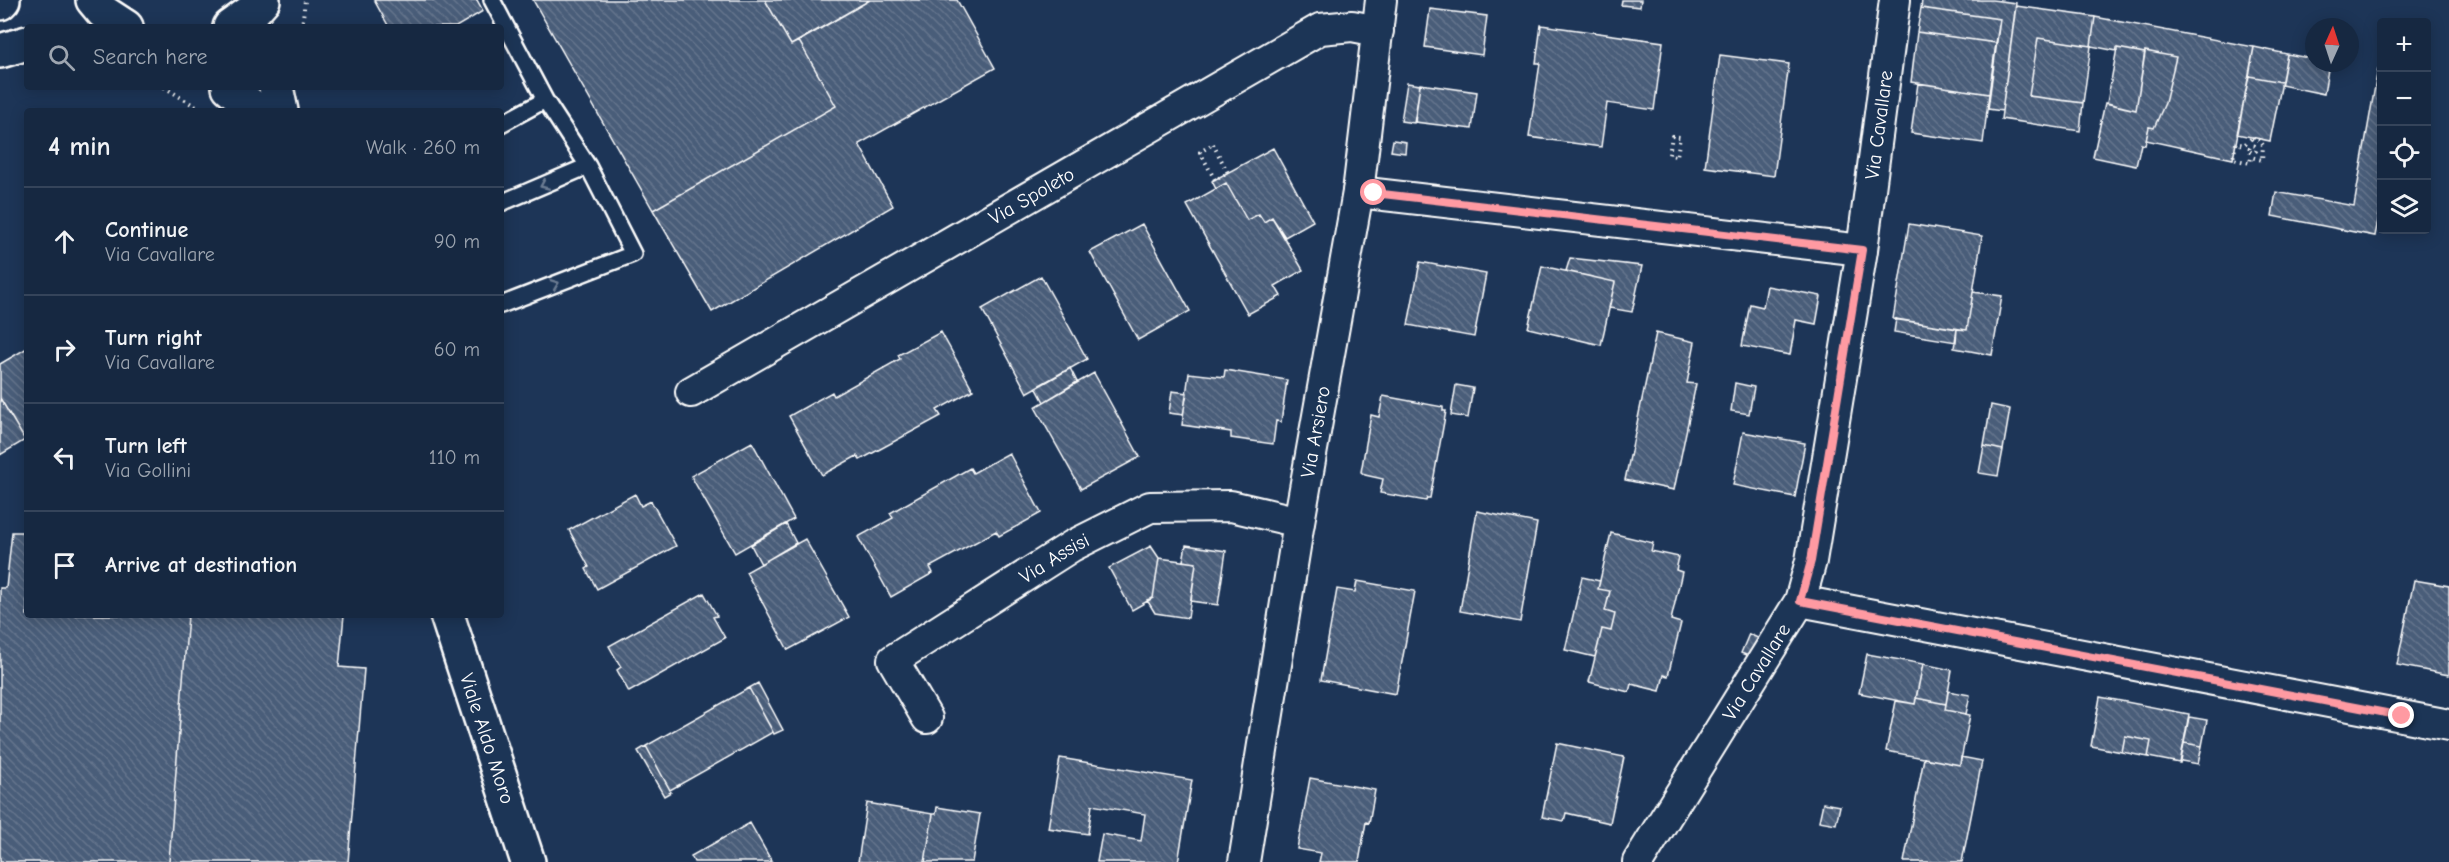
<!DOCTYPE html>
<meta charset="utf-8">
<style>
body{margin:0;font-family:"Comic Neue",sans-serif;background:#23344c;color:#f1f3f6}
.controls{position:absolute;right:18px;top:18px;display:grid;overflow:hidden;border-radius:6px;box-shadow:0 3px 15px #0003}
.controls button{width:54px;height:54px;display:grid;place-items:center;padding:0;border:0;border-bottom:2px solid #35445a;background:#162841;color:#f1f3f6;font:30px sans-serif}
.compass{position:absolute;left:2305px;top:18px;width:54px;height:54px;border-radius:50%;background:#162841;box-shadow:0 3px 15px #0003;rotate:3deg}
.stop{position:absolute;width:18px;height:18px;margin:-14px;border:4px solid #ff9aa2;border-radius:50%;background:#fff}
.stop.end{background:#ff9aa2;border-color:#fff;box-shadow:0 2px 6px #0008}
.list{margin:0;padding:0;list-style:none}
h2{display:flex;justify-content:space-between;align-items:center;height:78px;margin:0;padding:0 24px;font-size:26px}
h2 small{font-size:20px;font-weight:400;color:#9ea6b1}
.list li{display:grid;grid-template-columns:39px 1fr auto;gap:18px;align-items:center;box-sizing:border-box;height:108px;padding:0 24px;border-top:2px solid #35445a}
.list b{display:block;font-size:22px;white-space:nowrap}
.list p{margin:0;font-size:20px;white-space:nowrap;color:#9ea6b1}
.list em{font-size:20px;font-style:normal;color:#9ea6b1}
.icon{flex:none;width:33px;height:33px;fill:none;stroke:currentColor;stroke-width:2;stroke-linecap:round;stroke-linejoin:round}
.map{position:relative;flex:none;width:2449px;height:862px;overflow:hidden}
.search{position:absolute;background:#162841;box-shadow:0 3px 15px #0003;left:24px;top:24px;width:480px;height:66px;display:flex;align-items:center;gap:15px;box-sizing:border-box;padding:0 21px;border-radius:6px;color:#9ea6b1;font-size:22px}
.panel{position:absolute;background:#162841;box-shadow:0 3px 15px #0003;left:24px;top:108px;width:480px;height:510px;border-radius:6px}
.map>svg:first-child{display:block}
.building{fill:url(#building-back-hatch);stroke:#fff;stroke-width:1.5}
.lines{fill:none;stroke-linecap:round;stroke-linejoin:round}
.lane-casing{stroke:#fff;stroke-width:20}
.street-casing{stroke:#fff;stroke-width:34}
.secondary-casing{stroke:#fff;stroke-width:38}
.path{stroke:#fff;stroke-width:4;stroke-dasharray:1.5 4.5;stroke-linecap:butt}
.lane{stroke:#1d3557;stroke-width:15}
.street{stroke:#1d3557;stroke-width:30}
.secondary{stroke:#1d3557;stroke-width:33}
.oneway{stroke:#6c7c92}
.route{stroke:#ff9aa2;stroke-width:8}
.labels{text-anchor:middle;stroke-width:4.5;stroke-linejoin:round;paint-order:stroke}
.street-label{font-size:20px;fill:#fff;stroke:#1d3557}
</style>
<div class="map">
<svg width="2449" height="862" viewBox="0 0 2449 862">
<defs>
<pattern id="building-back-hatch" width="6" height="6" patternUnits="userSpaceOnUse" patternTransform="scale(1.5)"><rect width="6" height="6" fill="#4a5d79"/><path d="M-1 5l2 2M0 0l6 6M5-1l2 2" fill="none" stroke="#65758d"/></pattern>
</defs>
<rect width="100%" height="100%" fill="#1d3557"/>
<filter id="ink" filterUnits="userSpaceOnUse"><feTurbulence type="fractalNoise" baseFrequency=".0167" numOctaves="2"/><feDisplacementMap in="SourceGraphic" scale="12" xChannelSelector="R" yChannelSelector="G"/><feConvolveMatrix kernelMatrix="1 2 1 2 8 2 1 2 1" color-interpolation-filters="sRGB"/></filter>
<g filter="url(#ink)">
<path class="building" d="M374,0H477L483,11L456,27H389Z
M533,0H765L791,45L799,41L836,106L653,210Z
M765,0H870L791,45Z
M870,0H957L995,68L859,144L893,206L712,312L653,210L836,106L799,41Z
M1622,0H1641L1640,7L1621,5Z
M1922,0H1992L2016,3L2002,111L1988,109L2000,19L1921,8Z
M2016,6L2095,17L2091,46L2038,38L2029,96L2083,103L2080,131L2001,119Z
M1921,8L2000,19L1996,43L1917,32Z
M1430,9L1487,16L1482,55L1425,47Z
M2095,17L2254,47L2233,159L2146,140L2149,127L2154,128L2165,103L2176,57L2145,51V53L2117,48V51L2091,46Z
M1541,25L1663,42L1654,110L1607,103L1601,147L1529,137L1540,63H1536Z
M1917,32L1996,43L1989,94L1911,82Z
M2038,38L2091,46L2083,103L2029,96Z
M2254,47L2287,54L2282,82L2249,76Z
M2117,48L2145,53L2136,110L2107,103Z
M2145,51L2176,57L2165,103L2154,128L2149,127L2145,145L2141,144L2136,166L2093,157L2105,103L2136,110Z
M2287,54L2314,59V63H2329L2324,94L2281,85Z
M1720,55L1789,64L1774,176L1705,167Z
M2378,69L2382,70V200L2375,236L2272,216L2276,192L2354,206Z
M2249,76L2282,82L2270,141L2237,134Z
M1407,83L1420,85L1414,123L1401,121Z
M1918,83L1989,94L1983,143L1911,133Z
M1420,84L1477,92L1472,129L1415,122Z
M1393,140L1406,142L1405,153L1391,151Z
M1273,148L1313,221L1285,237L1272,217L1264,222L1259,214L1247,220L1226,183L1216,189L1212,181Z
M1226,183L1247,220L1259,214L1264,222L1272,217L1303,270L1275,286L1281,296L1248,314L1187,205Z
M1142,224L1190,311L1138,340L1090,252Z
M1909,224L1982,236L1967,330L1893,319Z
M1570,258L1642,266L1632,312L1609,308L1615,282L1566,271Z
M1420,262L1486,274L1474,337L1408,325Z
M1542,266L1615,282L1601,345L1528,328Z
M1041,276L1087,359L1027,393L982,309Z
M1767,286L1821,296L1816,324L1796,320L1790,355L1742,346L1750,304L1763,307Z
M1973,292L2002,296L1992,355L1954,348L1957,329L1967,330Z
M1896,319L1957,329L1956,342L1894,332Z
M941,332L973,390L937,410L941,416L860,460L857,456L822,475L789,416L832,392L834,396L900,359L898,355Z
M1656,333L1695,342L1687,383L1696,384L1674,490L1625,480Z
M27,348V439L25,440L0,398V364Z
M1070,368L1077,382L1044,402L1036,387Z
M1225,370L1287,380L1281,422L1276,421L1273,444L1231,438V432L1182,425L1189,373L1224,377Z
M1094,373L1140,457L1081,489L1035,407Z
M1735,383L1754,387L1749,414L1731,411Z
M1456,385L1473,388L1468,418L1451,415Z
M1172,391L1187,393L1183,415L1169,413Z
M1383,396L1443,407V411H1446L1430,498H1427L1426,501L1380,493L1383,479L1365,475L1361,472L1371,415L1379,417Z
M0,398L25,440L0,455Z
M1991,405L2010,409L2003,450L1984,446Z
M1743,432L1805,443L1795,497L1733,485Z
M752,442L794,519L735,553L691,476Z
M1984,446L2003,450L1998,476L1979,473Z
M1009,453L1041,513L999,536L996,531L930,567L933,573L891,597L858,537L893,518L890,513L970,468L973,473Z
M635,494L641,506L651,501L676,546L597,589L586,569L589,567L569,530Z
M1477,511L1537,523L1520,622L1460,611Z
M786,524L796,543L761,564L751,545Z
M12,532H27V615H188L169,862H0V588H6Z
M1611,533L1653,543L1651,551L1679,557L1676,570L1682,572L1671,620L1681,623L1668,676L1664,675L1660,691L1631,684L1629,692L1589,682L1602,629L1611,631L1615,614L1605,611L1610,591L1598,589Z
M805,539L849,617L788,650L746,572Z
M1186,545L1226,551L1218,605L1191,601L1196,563L1183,561Z
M1151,546L1159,558L1153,598L1132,610L1109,568Z
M1159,558L1196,563L1188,618L1155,613L1147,600L1153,598Z
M1582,577L1600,581L1598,589L1610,591L1605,611L1615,614L1611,631L1602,629L1595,657L1565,650Z
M2414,580L2449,586V675L2397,665Z
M1357,581L1415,591L1396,694L1321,680L1337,589L1355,592Z
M704,593L717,616L713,617L725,638L629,692L617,670L621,667L609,646Z
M188,615H344L339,667L364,669L348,862H169Z
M1749,634L1760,639L1751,657L1741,653Z
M1867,654L1923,664L1915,704L1859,693Z
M1923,664L1952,670L1946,704L1916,698Z
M758,683L783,730L774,734L749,688Z
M749,688L773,732L670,790L646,746Z
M1948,691L1970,695L1966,714L1945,710Z
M2100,697L2189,714L2180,763L2148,757L2151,741L2125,736L2122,752L2091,746Z
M1916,698L1946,704L1945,710L1970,715L1960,765L1886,751L1896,701L1915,704Z
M2189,717L2207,720L2202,746L2184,743Z
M2125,736L2151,741L2148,757L2122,752Z
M1557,743L1624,757L1610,823L1566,813L1564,821L1542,817Z
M2184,743L2202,746L2198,764L2181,761Z
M646,746L671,792L664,796L638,751Z
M1961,757L1982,761L1962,862H1904L1924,758L1960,765Z
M1060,758L1192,780L1178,862H1097L1102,834L1141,841L1145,814L1092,805L1088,834L1048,828Z
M1310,778L1375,790L1369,823L1366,822L1359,862H1319L1321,853L1297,849Z
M867,803L933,814L925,862H858Z
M1823,803L1840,806L1836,824L1819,821Z
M937,807L980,814L972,862H925L933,814H936Z
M750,823L772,862H694L691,856Z"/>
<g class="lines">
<g class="lane-casing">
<path id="lane" d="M492,0L545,100L501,124
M501,203L588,166
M501,305L633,254L588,166L545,100"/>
</g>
<g class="street-casing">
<g id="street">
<path d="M1358,192L1862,250"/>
<path id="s1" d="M691,392L1320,29L1352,26L1378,31"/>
<path d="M1800,601L2449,725"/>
<path id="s2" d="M927,718L893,660L1072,546L1150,507L1231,506L1299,522"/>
<path id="s3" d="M1244,862L1299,522L1358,192L1381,0"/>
<path id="s4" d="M1638,862L1800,601L1811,561L1862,250L1895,0"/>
</g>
</g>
<g class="secondary-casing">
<g id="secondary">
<path d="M93,0L103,12L126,27"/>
<path d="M0,3L3,0"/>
<path d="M230,27L255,9L263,0"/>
<path d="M0,51L27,43"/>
<path d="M229,87L257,111"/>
<path d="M276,87L281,111"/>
<path id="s5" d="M447,615L528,862"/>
</g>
</g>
<path class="path" d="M302,27L305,0
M164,87L198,108
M1672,136L1680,137L1677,156L1669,155Z
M2252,138L2259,140L2263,145L2262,160L2251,157L2250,163L2233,159L2236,143L2244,145Z
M1213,144L1228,173L1215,180L1200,152Z
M2249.5 149a3.5 3.5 0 1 1 7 0a3.5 3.5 0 1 1-7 0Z"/>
<use href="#lane" class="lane"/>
<use href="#street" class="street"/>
<use href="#secondary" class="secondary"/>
</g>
<defs><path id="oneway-chevron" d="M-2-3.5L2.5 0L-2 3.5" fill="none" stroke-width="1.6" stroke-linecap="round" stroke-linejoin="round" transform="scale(1.5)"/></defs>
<g class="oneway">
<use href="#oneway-chevron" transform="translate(544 185) rotate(157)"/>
<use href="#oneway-chevron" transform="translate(555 284) rotate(-21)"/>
</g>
</g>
<g class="lines" filter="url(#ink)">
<path class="route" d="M1374,193L1862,250L1811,561L1800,601L2402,716"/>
</g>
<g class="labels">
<g class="street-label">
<text dy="7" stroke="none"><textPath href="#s4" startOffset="790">Via Cavallare</textPath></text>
<text dy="7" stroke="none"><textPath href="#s1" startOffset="393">Via Spoleto</textPath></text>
<text dy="7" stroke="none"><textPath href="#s3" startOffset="436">Via Arsiero</textPath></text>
<text dy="7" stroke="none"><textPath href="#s2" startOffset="258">Via Assisi</textPath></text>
<text dy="7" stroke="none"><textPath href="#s4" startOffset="224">Via Cavallare</textPath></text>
<text dy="7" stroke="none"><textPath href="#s5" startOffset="130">Viale Aldo Moro</textPath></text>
</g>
</g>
</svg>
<div class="controls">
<button>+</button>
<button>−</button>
<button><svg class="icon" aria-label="locate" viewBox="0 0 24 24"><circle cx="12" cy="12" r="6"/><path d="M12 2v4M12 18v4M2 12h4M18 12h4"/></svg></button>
<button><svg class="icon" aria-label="layers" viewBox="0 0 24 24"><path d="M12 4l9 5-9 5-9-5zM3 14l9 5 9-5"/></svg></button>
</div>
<svg class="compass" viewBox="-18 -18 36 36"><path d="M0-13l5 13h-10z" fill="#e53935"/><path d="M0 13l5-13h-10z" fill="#9ea6b1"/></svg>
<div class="stop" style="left:1374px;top:193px"></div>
<div class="stop end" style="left:2402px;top:716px"></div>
<div class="search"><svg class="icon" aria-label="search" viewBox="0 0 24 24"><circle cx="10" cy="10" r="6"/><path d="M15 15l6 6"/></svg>Search here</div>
<section class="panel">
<h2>4 min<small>Walk · 260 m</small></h2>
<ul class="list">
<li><svg class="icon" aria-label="ahead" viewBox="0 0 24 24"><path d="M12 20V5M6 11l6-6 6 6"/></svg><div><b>Continue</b><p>Via Cavallare</p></div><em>90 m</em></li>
<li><svg class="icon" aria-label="right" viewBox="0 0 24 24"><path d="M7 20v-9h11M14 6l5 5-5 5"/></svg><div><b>Turn right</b><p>Via Cavallare</p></div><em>60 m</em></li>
<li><svg class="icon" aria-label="left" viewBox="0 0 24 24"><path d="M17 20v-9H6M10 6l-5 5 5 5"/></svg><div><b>Turn left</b><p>Via Gollini</p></div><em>110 m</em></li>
<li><svg class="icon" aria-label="arrive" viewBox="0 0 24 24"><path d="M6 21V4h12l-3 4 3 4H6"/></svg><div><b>Arrive at destination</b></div></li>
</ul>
</section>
</div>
